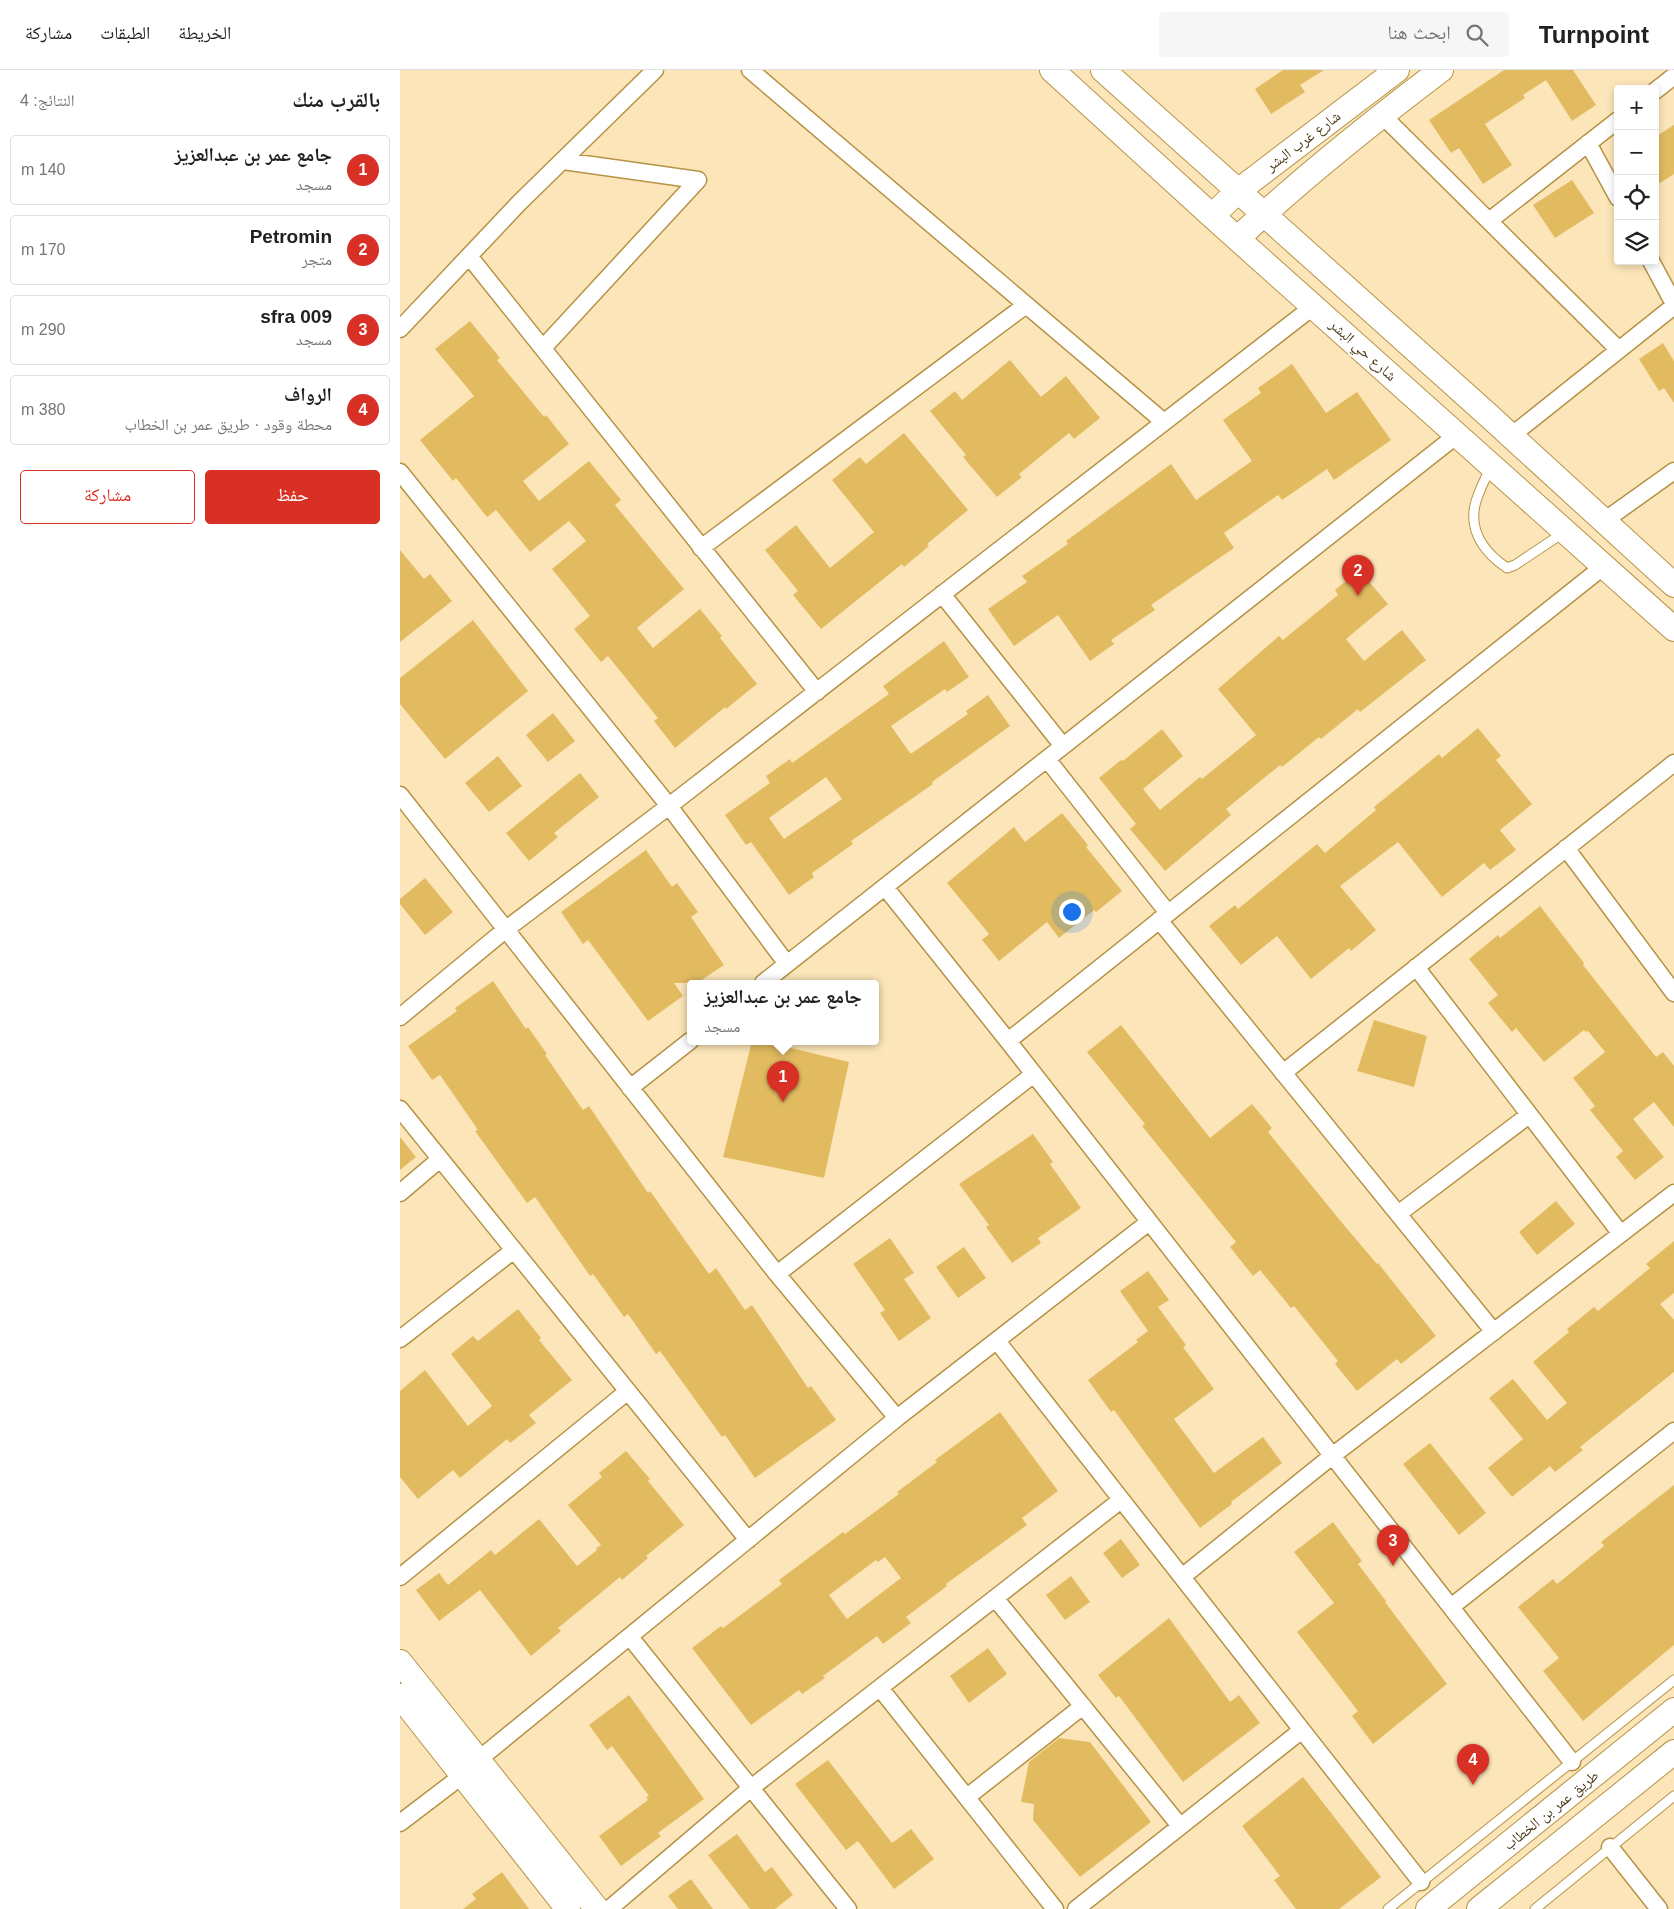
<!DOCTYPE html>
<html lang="ar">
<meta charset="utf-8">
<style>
body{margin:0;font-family:Arial,"Noto Naskh Arabic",sans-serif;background:#f6f6f6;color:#202124;direction:rtl}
.controls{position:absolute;right:15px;top:15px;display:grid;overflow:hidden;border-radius:5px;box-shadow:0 2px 8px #0003}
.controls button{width:45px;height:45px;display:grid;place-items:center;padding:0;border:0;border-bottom:1px solid #e0e0e0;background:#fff;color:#202124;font:25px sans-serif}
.you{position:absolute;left:671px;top:841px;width:18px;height:18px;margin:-12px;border:4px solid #fff;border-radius:50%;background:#1a73e8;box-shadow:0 0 0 8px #1a73e833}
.badge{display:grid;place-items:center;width:32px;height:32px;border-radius:50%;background:#d93025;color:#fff;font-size:16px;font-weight:700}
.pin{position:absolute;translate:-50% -41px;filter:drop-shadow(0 1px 2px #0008)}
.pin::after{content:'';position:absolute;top:26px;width:18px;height:15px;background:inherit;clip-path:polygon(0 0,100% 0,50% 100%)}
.popup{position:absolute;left:287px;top:910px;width:192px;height:65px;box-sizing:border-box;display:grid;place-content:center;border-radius:5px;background:#fff;filter:drop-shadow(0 1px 4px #0005);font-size:16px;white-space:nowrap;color:#757577}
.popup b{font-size:19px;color:#202124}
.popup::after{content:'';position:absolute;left:50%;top:100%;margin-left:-10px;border:10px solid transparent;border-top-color:#fff}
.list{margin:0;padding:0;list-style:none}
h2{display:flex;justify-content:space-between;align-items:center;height:65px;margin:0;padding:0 20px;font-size:21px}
h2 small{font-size:16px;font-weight:400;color:#757577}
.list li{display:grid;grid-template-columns:32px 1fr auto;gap:15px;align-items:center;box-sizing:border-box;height:70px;margin:0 10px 10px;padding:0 10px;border:1px solid #e0e0e0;border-radius:5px}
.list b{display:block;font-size:19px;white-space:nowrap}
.list p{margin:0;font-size:16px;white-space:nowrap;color:#757577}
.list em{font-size:16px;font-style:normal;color:#757577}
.actions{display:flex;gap:10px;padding:15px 20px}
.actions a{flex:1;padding:11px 0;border:1px solid #d93025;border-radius:5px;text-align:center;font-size:18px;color:#d93025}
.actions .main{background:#d93025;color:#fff}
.icon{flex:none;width:28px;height:28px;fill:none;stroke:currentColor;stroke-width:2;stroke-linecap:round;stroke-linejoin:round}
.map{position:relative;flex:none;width:1274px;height:1839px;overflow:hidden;direction:ltr}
header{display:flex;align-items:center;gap:30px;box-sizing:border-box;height:70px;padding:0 25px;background:#fff;border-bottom:1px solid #e0e0e0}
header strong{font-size:24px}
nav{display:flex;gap:28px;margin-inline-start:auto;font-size:18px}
.search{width:350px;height:45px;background:#f6f6f6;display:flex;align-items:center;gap:12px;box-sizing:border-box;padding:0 18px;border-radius:5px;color:#757577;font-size:19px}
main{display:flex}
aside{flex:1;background:#fff}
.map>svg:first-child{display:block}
.building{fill:#e2bb61;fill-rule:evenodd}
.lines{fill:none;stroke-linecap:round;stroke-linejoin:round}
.lane-casing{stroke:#b69344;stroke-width:11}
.street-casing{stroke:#b69344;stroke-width:19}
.secondary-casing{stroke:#b69344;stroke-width:26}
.lane{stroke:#fff;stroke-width:9}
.street{stroke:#fff;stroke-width:16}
.secondary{stroke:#fff;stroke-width:24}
.labels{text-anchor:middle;stroke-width:4;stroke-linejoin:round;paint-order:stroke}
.street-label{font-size:15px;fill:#493a19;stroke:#fff}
</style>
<header>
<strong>Turnpoint</strong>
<div class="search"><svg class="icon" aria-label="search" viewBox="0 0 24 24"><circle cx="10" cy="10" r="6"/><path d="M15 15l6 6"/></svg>ابحث هنا</div>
<nav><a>الخريطة</a><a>الطبقات</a><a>مشاركة</a></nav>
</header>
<main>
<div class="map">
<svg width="1274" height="1839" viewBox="0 0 1274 1839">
<rect width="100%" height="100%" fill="#fce6b9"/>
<path class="building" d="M883,0H924L900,15L905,22L871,44L855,19Z
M1104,0H1173L1196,35L1172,51L1146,10L1123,25L1125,28L1085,54L1112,95L1083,114L1059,78L1051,83L1029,50Z
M1274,55V104L1255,116V67Z
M1172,110L1194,143L1155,168L1133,135Z
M70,251L100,288L97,290L144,347L146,345L169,374L123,411L139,431L189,391L221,430L215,435L284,519L237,558L253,578L300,539L322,566L320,568L357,614L326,639L325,637L275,678L254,651L258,648L208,586L201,592L174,559L190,546L152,499L186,471L169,451L130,482L96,440L87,447L56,408L53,411L20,370L74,326L35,279Z
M1263,273L1274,291V333L1264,318L1259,321L1239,289Z
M610,290L641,327L666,306L700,348L674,369L669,363L619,404L622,407L597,427L563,387L566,385L530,341L555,321L562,330Z
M892,294L926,343L957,322L991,370L934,410L927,399L882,430L878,425L824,463L834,478L751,535L755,540L711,570L714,574L690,591L658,545L614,576L588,539L627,512L622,506L668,474L666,471L771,394L796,430L852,391L823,350L861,323L858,318Z
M504,363L568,440L527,474L529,476L504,497L502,494L421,559L393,525L398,521L365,480L396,455L430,498L474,462L432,410L460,387L466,394Z
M0,480L24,509L30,504L52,531L0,572Z
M959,500L988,534L946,569L964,591L1002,560L1026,590L960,642L958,639L921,669L919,667L882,697L880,695L826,739L831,745L765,801L730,759L736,754L699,708L721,690L723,691L762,659L783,686L743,719L760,740L800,707L802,709L856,665L818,619L879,566L883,570L938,525L935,520Z
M73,550L128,621L45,689L0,634V608Z
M544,571L569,607L547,622L545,619L491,656L510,683H512L568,644L566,641L588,625L610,656L532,712L533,714L451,771L453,774L412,803L414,807L389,825L351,772L346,775L325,745L370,713L366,706L390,689L392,693L489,624L483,616ZM426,707L442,729L384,769L369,748Z
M153,643L175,671L148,692L126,665Z
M1078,658L1101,686L1096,690L1132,734L1100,760L1116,780L1090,800L1084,793L1042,827L998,772L940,816L976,860L951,881L949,878L911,909L877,866L841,895L809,856L835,835L838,839L917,774L925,783L976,740L974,737L1039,684L1042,688Z
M98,686L122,716L89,742L65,713Z
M180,703L199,727L154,763L158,767L129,791L106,763Z
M662,743L688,775L686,777L722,821L696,842L694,840L659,868L647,852L599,891L582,870L589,864L547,813L614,757L625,772Z
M246,780L272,817L277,813L298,842L291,847L324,895L297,913H274L283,926L248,951L188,870L183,874L161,842Z
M25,808L53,842L25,865L0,834V829Z
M1140,836L1184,893L1183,895L1256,987L1263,982L1274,996V1057L1254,1032L1233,1049L1264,1087L1235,1110L1216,1087L1223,1081L1190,1040L1195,1036L1173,1008L1205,982L1188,961L1186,962L1184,960L1144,992L1116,958L1112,962L1088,933L1098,925L1069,889L1098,865L1100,868Z
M93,911L126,959L128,957L147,984L145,985L183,1040L189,1036L248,1123L250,1121L309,1204L316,1198L345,1240L352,1235L408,1318L411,1316L436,1350L355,1408L325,1365L322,1367L260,1281L256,1284L228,1244L224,1247L193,1204L190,1206L135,1127L127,1133L75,1061L78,1060L40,1005L32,1010L8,976L57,941L55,938Z
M974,950L1027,966L1014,1017L957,1001Z
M721,955L810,1068L852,1034L872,1058L868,1062L943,1154L977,1194L978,1193L1036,1266L1001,1294L997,1289L957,1321L935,1294L938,1291L894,1236L891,1238L860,1200L853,1206L830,1177L836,1172L742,1056L745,1054L687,982Z
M352,971H362L449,992L424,1108L323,1087Z
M633,1064L653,1092L650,1094L681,1138L638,1168L641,1173L612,1193L586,1157L589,1155L559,1114Z
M0,1067L16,1087L0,1100Z
M1156,1131L1175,1154L1137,1185L1119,1162Z
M490,1168L514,1203L504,1209L531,1248L499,1271L480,1243L485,1240L453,1194Z
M1274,1171V1223L1260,1234L1274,1250V1302L1180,1377L1183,1380L1155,1402L1150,1396L1112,1427L1088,1398L1123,1369L1089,1328L1113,1309L1147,1350L1167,1333L1133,1292L1169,1262L1167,1259L1194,1237L1198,1241L1250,1198L1246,1194Z
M564,1177L586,1208L558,1228L536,1197Z
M748,1201L769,1230L758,1237L786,1275L783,1277L814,1319L774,1349L814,1403L863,1367L882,1393L831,1432L832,1434L800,1458L714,1340L711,1342L688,1310L738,1272L736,1270L748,1261L720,1221Z
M118,1239L141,1268L139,1270L172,1310L129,1345L136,1353L110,1373L107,1369L60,1408L53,1400L18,1429L0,1407V1321L25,1300L68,1356L92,1336L51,1284L73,1266L78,1271Z
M600,1342L658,1421L622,1448L627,1455L546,1514L547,1516L506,1547L511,1553L483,1574L477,1566L423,1606L425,1608L402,1624L399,1620L351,1655L292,1578L321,1556L323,1558L382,1514L379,1510L443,1462L445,1464L499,1424L497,1422L537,1392L535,1390ZM485,1487L501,1508L447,1549L429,1525L476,1490L478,1492Z
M1030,1373L1086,1443L1059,1465L1003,1394Z
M226,1381L250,1409L248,1411L284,1455L246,1486L248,1488L222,1510L220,1507L158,1558L161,1561L131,1586L80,1520L39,1551L16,1520L39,1503L48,1515L91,1480L95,1485L139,1449L177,1496L197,1480L196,1478L201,1475L168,1435L202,1407L199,1403Z
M1274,1415V1575L1183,1651L1143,1601L1159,1588L1118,1537L1153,1509L1157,1514L1204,1476L1201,1472Z
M933,1452L962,1491L958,1494L986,1531L985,1532L1047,1614L973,1674L952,1646L958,1641L897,1562L934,1533L894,1482Z
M721,1469L740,1495L722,1508L703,1483Z
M671,1506L690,1532L665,1550L646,1525Z
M769,1548L830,1632L839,1625L860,1653L783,1712L719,1626L716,1628L698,1605Z
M588,1578L607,1604L569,1633L550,1606Z
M229,1625L304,1729L258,1763L261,1766L221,1796L199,1766L248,1730L246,1727L249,1726L212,1676L207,1680L189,1655Z
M659,1668L690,1672L751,1752L680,1807L633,1750L634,1734L621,1732L629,1692Z
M428,1690L492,1773L511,1759L534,1789L494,1819L458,1771L446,1780L395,1714Z
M903,1707L981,1807L939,1839H896L874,1810L880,1806L842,1756Z
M337,1764L365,1802L372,1797L393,1825L375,1839H350L308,1785Z
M102,1802L129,1839H63L76,1829L72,1824Z
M291,1809L313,1839H278L268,1826Z"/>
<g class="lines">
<g class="lane-casing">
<path id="lane" d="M1090,398C1085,410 1078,422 1075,435C1069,462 1085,483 1107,498L1115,495L1163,463
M988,1839L1274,1610
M1135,1839L1274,1726"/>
</g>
<g class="street-casing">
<path id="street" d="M350,0L764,352
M1255,21L1274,6
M982,45L1219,280
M1188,73L1218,128
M1089,151L1218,50
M69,186L417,622
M1251,191L1274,234
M0,259L119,133L255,0
M143,278L298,110L163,91
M1111,366L1274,236
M0,402L269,736L387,894
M1204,451L1274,401
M301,478L626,235
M542,524L663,676
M647,689L768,843
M0,725L377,1204L497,1348
M1166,778L1274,923
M485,817L608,971L1172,1692
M759,850L1094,1262
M1016,897L1221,1164
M363,913L1057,365
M0,947L105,860L269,736L914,236
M608,971L1204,496
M883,1003L1274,693
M230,1018L290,971
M0,1039L348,1470
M0,1123L40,1089
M998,1144L1129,1045
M377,1204L634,1004
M0,1269L114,1180
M597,1271L1021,1812
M0,1507L228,1321
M782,1507L932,1386L1274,1123
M595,1528L780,1756
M1051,1537L1274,1361
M230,1567L448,1839
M480,1618L655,1839
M78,1690L497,1348L749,1152
M567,1727L683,1636
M0,1753L63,1705
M1210,1777L1259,1839
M209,1839L351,1718L721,1430
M676,1839L902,1660"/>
</g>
<g class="secondary-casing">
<path id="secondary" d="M652,0L812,146L1274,559
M703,0L1087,344L1274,515
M812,146L838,121L997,0
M838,168C902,108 971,53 1041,0
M0,1592L197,1839
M0,1626L168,1839
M1028,1839L1274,1640
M1079,1839L1274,1682"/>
</g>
<use href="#lane" class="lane"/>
<use href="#street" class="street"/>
<use href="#secondary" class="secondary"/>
</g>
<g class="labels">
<g class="street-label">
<text transform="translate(903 71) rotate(-37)" y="5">شارع غرب البشر</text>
<text transform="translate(963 280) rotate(42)" y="5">شارع حي البشر</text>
<text transform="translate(1151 1740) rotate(-39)" y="5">طريق عمر بن الخطاب</text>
</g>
</g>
</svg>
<div class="controls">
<button>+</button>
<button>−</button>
<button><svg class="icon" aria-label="locate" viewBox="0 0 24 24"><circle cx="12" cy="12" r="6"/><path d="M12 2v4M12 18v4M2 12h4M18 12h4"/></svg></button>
<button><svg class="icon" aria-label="layers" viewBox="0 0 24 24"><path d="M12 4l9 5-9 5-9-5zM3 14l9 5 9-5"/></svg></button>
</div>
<div class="you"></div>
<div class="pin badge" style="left:383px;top:1032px">1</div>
<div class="popup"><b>جامع عمر بن عبدالعزيز</b>مسجد</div>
<div class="pin badge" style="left:958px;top:526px">2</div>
<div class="pin badge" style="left:993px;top:1496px">3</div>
<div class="pin badge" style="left:1073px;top:1715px">4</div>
</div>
<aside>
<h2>بالقرب منك<small>النتائج: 4</small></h2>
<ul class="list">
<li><span class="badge">1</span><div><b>جامع عمر بن عبدالعزيز</b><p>مسجد</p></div><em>140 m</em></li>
<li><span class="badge">2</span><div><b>Petromin</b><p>متجر</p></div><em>170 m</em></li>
<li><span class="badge">3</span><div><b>sfra 009</b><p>مسجد</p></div><em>290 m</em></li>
<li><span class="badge">4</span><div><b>الرواف</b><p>محطة وقود · طريق عمر بن الخطاب</p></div><em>380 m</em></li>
</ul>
<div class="actions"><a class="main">حفظ</a><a>مشاركة</a></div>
</aside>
</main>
